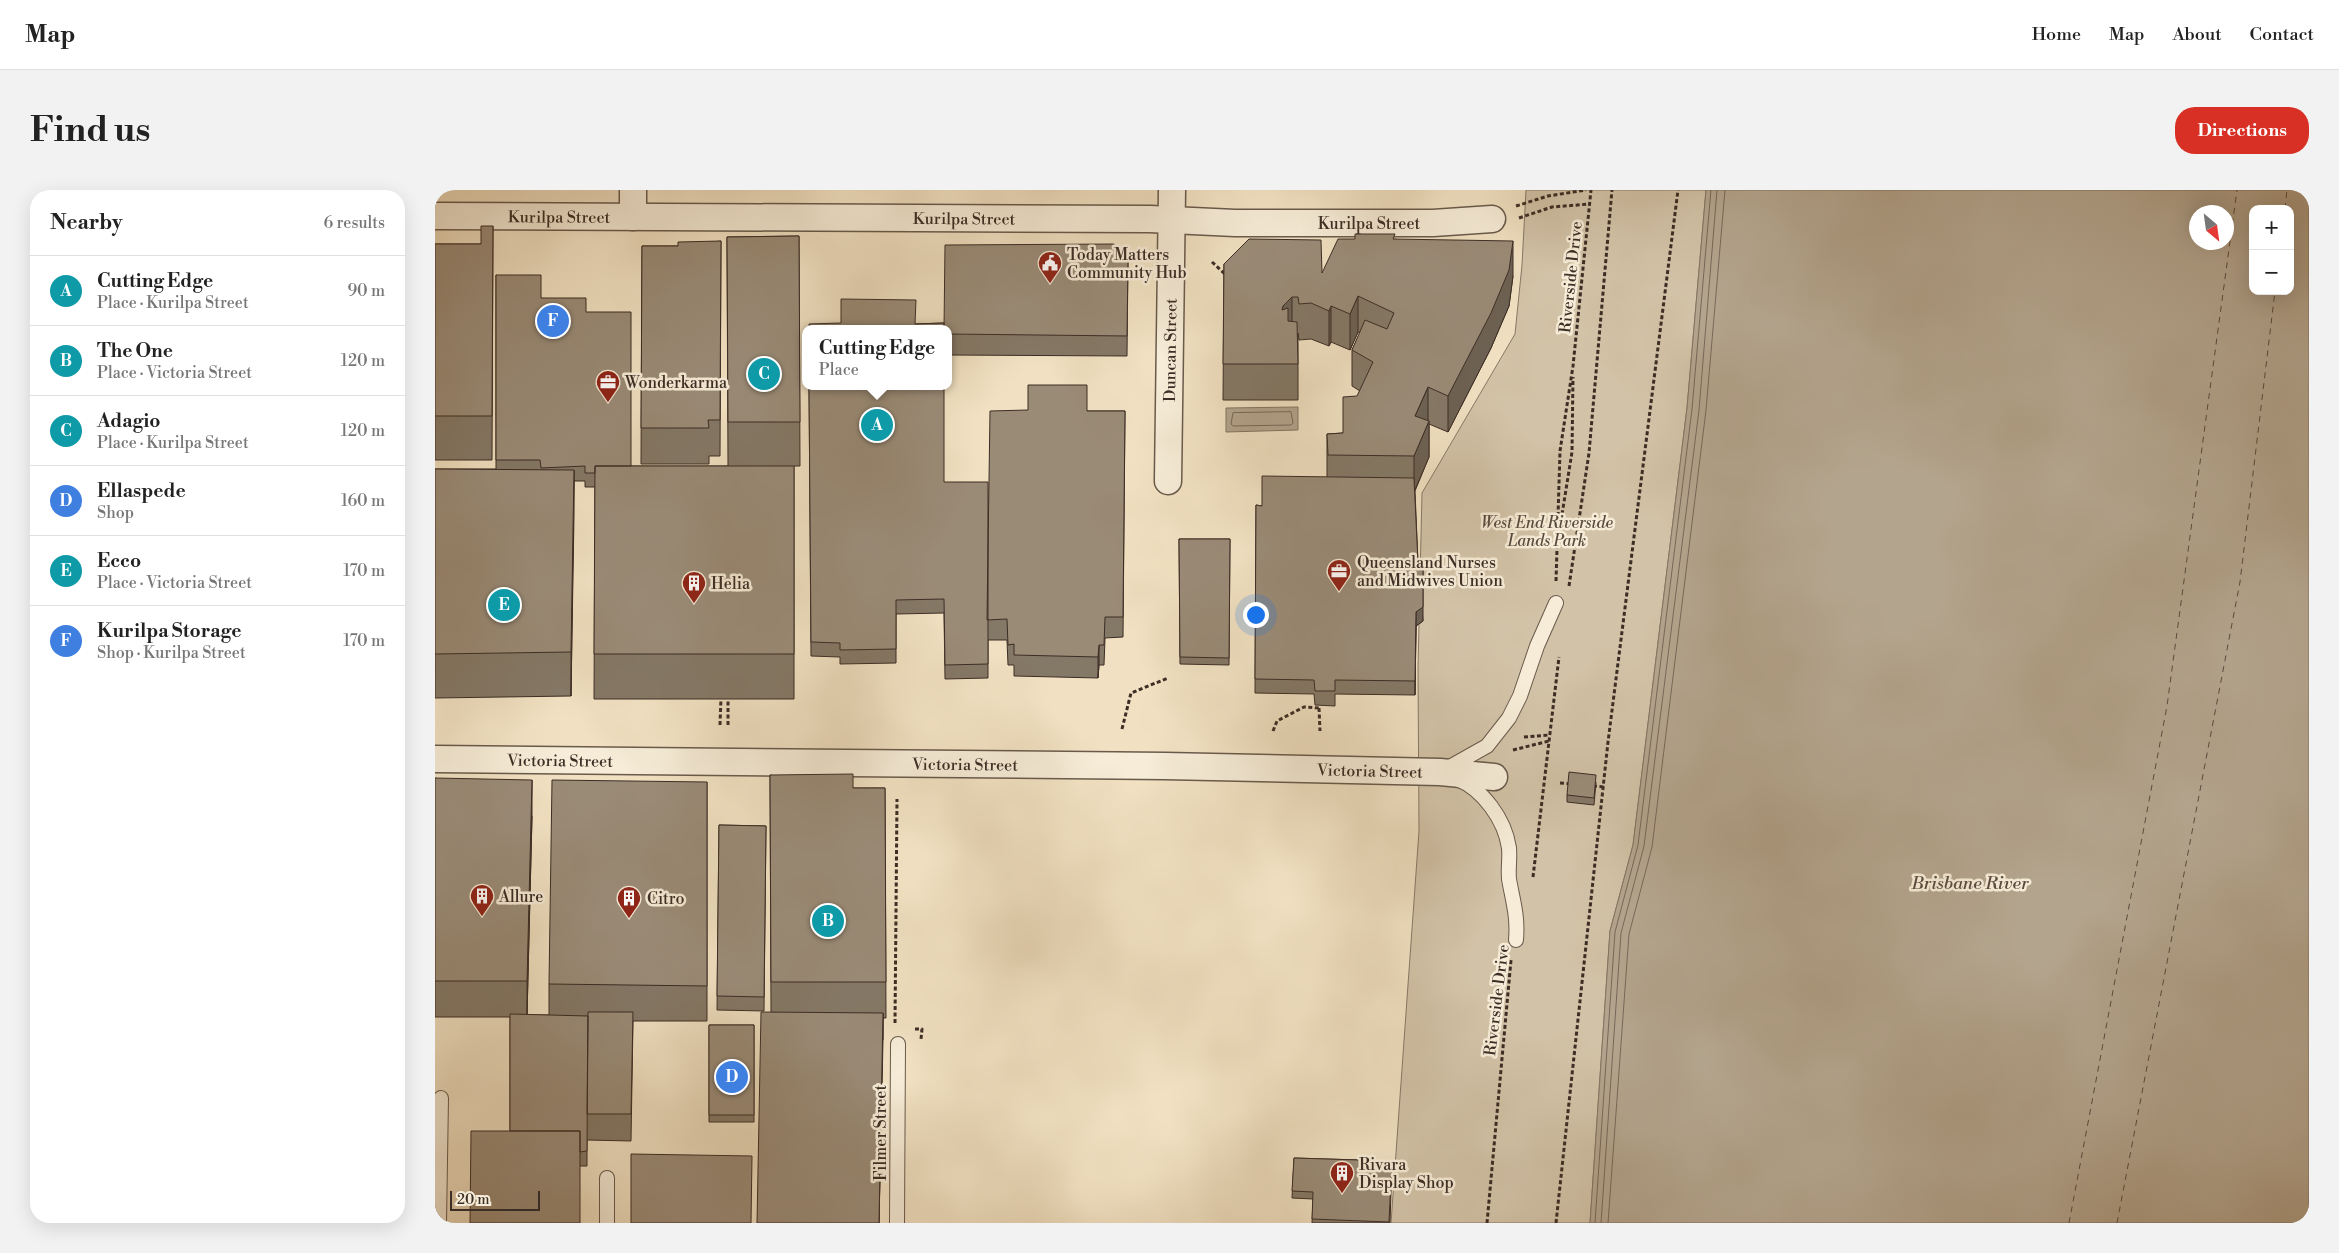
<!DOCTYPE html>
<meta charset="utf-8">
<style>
body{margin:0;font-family:"Libre Bodoni",serif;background:#f2f2f2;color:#222}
.controls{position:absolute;right:15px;top:15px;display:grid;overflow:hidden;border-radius:10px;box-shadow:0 5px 20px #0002}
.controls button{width:45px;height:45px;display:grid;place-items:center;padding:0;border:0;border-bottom:1px solid #e0e0e0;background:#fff;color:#222;font:25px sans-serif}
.compass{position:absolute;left:1754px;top:15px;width:45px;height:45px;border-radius:50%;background:#fff;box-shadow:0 5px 20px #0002;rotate:151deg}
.scale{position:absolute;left:15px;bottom:12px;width:90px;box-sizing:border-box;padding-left:5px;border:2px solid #3c2d25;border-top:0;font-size:14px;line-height:18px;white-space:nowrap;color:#3c2d25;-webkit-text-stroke:4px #f6ecd7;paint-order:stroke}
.you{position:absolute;left:820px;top:424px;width:18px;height:18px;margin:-12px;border:4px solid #fff;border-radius:50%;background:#1a73e8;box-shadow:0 0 0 8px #1a73e833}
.badge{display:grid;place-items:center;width:32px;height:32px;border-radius:50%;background:#d93025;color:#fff;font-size:16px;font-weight:700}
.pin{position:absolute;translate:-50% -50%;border:2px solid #fff;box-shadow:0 1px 5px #0006}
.popup{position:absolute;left:367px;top:135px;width:150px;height:65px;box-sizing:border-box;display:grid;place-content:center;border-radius:10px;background:#fff;filter:drop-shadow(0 1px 4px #0005);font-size:16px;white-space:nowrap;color:#767676}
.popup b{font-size:19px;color:#222}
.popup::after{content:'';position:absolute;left:50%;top:100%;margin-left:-10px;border:10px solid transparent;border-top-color:#fff}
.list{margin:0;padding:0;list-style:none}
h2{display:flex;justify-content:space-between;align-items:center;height:65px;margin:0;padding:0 20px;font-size:21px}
h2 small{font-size:16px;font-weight:400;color:#767676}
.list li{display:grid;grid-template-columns:32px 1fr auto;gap:15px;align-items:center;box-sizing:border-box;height:70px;padding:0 20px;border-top:1px solid #e0e0e0}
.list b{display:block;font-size:19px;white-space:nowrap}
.list p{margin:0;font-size:16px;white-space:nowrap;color:#767676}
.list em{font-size:16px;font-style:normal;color:#767676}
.map{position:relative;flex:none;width:1874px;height:1033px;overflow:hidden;border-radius:20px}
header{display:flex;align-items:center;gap:30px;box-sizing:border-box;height:70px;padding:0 25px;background:#fff;border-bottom:1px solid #e0e0e0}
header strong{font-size:24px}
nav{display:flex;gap:28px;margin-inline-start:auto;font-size:18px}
.intro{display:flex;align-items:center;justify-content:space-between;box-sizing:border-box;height:120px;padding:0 30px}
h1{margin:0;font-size:35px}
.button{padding:12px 22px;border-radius:20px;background:#d93025;color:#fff;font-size:18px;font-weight:700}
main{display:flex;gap:30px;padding:0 30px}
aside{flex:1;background:#fff;border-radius:20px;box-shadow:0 5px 20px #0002}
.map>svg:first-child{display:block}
.green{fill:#d2c2a7;stroke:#877866}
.water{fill:#b3a48d;stroke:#837463;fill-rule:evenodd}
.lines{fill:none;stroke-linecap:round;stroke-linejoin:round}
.shore{stroke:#786859;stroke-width:1}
.ferry{stroke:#5a4b3f;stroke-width:1;stroke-dasharray:6 5;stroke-linecap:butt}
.service-casing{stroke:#695a4c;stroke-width:16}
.minor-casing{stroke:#695a4c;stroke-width:29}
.path{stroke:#3c2d25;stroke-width:3;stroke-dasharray:4 2.5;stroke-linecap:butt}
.service{stroke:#f6ecd7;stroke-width:14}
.minor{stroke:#f6ecd7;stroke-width:26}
.wall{fill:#847866;stroke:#3c2d25}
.shaded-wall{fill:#6c6153;stroke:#3c2d25}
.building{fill:#9a8b77;stroke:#3c2d25}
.labels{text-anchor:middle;stroke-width:5;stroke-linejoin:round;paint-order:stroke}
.street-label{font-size:16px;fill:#3c2d25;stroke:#f6ecd7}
.poi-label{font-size:16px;fill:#3c2d25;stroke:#f6ecd7;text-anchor:start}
.park-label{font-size:16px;font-style:italic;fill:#5a4b3f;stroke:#f6ecd7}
.water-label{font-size:18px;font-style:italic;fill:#5a4b3f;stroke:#f6ecd7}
</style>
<header>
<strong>Map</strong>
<nav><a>Home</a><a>Map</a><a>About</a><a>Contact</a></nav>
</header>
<div class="intro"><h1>Find us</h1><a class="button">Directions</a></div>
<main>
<aside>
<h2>Nearby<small>6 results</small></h2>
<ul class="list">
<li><span class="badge" style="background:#0f9aa8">A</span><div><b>Cutting Edge</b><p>Place · Kurilpa Street</p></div><em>90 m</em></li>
<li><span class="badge" style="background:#0f9aa8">B</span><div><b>The One</b><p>Place · Victoria Street</p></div><em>120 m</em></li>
<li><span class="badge" style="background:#0f9aa8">C</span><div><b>Adagio</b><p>Place · Kurilpa Street</p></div><em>120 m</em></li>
<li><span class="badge" style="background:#3f7fe0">D</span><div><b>Ellaspede</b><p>Shop</p></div><em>160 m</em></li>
<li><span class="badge" style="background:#0f9aa8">E</span><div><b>Ecco</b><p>Place · Victoria Street</p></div><em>170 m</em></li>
<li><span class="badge" style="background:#3f7fe0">F</span><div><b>Kurilpa Storage</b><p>Shop · Kurilpa Street</p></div><em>170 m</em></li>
</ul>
</aside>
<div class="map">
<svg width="1874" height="1033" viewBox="0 0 1874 1033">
<rect width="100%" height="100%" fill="#f1e1c2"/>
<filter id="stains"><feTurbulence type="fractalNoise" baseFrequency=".004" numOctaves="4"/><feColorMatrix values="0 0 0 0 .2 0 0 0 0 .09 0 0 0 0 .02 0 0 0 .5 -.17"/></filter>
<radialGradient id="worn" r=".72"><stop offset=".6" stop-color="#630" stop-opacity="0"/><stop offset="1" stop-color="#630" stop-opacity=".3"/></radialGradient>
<path class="green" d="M1091,0H1271L1252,218L1198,655L1175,741L1155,1033H956L984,641L983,477L987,303L1080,144L1087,75Z"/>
<path class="water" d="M1271,0H1874V1033H1155L1175,741L1198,655L1252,218ZM1818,19H1855V101H1818ZM1762,22H1792V52H1762Z
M863,217V240L791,242V218Z"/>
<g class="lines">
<path class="shore" d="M856,222L858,233L856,235L798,236L796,234L798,223Z
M1160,1033L1180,742L1203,655L1257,219L1276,0
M1166,1033L1186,743L1209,656L1264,220L1282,0
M1173,1033L1194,744L1217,657L1271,220L1290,0"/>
<path class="ferry" d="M1850,19L1852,0
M1634,1033L1732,516L1802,0
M1682,1033L1805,392L1840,101"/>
<g class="service-casing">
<path id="service" d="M1011,579L1052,556L1074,528L1085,506L1102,456L1121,413
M1022,589C1048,599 1070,630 1074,658C1075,668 1073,679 1074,689C1078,712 1083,726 1081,750
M4,1033L6,908
M172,1033V988
M462,1033L463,854"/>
</g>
<g class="minor-casing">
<g id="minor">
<path id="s1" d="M0,26L715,29L800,33H998L1057,29"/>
<path d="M198,27V0"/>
<path id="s2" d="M733,291L737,0"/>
<path id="s3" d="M0,569L730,576L1005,582L1059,587"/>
</g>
</g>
<path class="path" d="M1081,16L1113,6L1151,0
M1084,28L1117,17L1155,14
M777,72L791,85
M1125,337L1137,262L1138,187
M1121,391L1125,261L1138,176L1156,0
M1134,396L1154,263L1177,0
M884,518L885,541
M285,535L286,508
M293,535V509
M687,539L696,503L733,488
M838,541L842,531L869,517L884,518
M1089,547L1114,545
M1078,560L1114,551
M1125,593L1137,594
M1158,596L1170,597
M1098,687L1124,467
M460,833L462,609
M480,839H487L486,849
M1052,1033L1076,770
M1121,1033L1173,552L1243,0"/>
<use href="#service" class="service"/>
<use href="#minor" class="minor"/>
</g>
<path class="wall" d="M58,36L57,270H0V54H46Z
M364,46L365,276H359V509H159L160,297H150V291H139L136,506L0,508V279H61V85L106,108L151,122L196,276H293L292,47Z
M960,49L1078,86L1074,116L1056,158L1013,242L994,234V267L980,301L983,373L988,431L981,436L980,505L900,504V516L880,515L879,504L820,503L821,315L827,316L892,287V244L908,243L925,201L917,196V160L925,143L923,142L915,160L896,152L894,156L876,149L864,150L863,143V210H788L789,74L887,83Z
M286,51L285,266H274V274H206L207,56H243Z
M693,70L692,166L513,165V139L406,133L480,134L509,133Z
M374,196L509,292L553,369L652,221H690L688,447L670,448L669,475H664L663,488L579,486V475H573L572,450H553V488L510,489L509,423L461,424V473L405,474V467L376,466Z
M744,349H795L794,475L745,474Z
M335,585L418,598H450L451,828H448V850L336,822Z
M0,588L97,626L92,825H114V794L272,592V831H198L196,951L152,950V976H145L75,941V827H0Z
M1161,592L1159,615L1132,612V605Z
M284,635L331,636L329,821L282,820Z
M274,835H319V932H274Z
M859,968L957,971L955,1033H877L878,1009L857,1008Z"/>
<path class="shaded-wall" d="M1078,51V86L1074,116L1056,158L1013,242V206Z
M923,106V142L915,160V124Z
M857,107V143L847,120L848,116Z
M896,116V152L894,156V121Z
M993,197V233L980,226Z
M994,231V267L979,302V266Z
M139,280V325L136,506V462Z
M988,377V431L981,436L980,505L981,422Z
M664,455V475L663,488V467Z
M97,590V626L92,827V791Z
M448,823V850L444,1033Z"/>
<path class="building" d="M46,36H58L57,226H0V54H46Z
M920,44H960L958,49L1078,51L1074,80L1056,123L1013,206L993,197L980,226L994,231L979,266L893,265L892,244L908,243V207L922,206L938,172L917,160L930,130L952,139L959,123L923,106L915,124L896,116L894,121L876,113L864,114L863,107H857L848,116L847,120L853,118V131L862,132L863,174H788L789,74L814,49L886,50L887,83L903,49H920Z
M364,46L365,232H293L292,47Z
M286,51L285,230H273L274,238H206L207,56H243V52Z
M679,54L693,70L692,146L513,144V139H509L510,55Z
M61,85H106V108H151V122H196V276H160V283H150V276L106,278L105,270H61Z
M406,109L481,110L480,134L509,133V139H374V134L406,133Z
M593,195H652V221H690L688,427H670L669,455H664L663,467L579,465V454L573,455L572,429L552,430L555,221L593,220Z
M374,196H509V292H553V474L510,475L509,409L461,410V459L405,460V453L376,452Z
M160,276H359V464H159Z
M0,279L139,280L136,462L0,464Z
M827,286L979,288L983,373L988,377V417L981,422L980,491L900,490V501H880L879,490L820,489L821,315L827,316Z
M744,349H795L794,468L745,467Z
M1134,582L1161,585L1159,608L1132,605Z
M418,584V598H450L451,792H336L335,585Z
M0,588L97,590L92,791H0Z
M117,590L272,592V796L114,794Z
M284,635L331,636L329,807L282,806Z
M153,822H198L196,924H152Z
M326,822L448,823L444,1033H322Z
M75,824L153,826L152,961L145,962V941H75Z
M274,835H319V925H274Z
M36,941H145V1033H35Z
M196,964L317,966L316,1033H196Z
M859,968L957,971L954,1032L877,1029L878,1002L857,1001Z"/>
<defs>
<g id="civic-pin" transform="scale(1.25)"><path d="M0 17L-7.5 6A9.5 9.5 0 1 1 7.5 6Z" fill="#8f2418" stroke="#f6ecd7"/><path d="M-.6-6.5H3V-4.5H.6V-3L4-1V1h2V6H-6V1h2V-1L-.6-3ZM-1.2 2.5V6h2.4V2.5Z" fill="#fff"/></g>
<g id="office-pin" transform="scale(1.25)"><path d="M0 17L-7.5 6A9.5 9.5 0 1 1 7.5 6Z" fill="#8f2418" stroke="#f6ecd7"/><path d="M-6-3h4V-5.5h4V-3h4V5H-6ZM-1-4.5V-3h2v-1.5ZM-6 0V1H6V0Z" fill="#fff"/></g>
<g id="building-pin" transform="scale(1.25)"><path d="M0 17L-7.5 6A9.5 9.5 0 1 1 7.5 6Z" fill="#8f2418" stroke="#f6ecd7"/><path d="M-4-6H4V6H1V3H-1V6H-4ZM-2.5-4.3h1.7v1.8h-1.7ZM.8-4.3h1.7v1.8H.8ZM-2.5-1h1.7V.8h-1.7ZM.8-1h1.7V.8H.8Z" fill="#fff"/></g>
</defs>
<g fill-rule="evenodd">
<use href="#civic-pin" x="615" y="73"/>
<use href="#office-pin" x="173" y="192"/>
<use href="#office-pin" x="904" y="381"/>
<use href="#building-pin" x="259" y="393"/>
<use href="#building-pin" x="47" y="706"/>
<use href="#building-pin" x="194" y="708"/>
<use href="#building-pin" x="907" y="983"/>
</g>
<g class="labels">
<g class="street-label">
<text dy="6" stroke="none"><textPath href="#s1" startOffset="124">Kurilpa Street</textPath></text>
<text dy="6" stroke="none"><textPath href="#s1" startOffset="529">Kurilpa Street</textPath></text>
<text dy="6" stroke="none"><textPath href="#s1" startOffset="934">Kurilpa Street</textPath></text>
<text transform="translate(1135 87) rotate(-84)" y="6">Riverside Drive</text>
<text dy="6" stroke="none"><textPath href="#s2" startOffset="131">Duncan Street</textPath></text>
<text dy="6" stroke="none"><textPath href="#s3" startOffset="125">Victoria Street</textPath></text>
<text dy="6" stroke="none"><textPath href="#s3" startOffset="530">Victoria Street</textPath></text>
<text dy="6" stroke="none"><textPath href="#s3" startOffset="935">Victoria Street</textPath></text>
<text transform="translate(1061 810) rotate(-83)" y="6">Riverside Drive</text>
<text transform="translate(445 943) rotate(-90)" y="6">Filmer Street</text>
</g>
<g class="poi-label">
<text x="632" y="70">Today Matters<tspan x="632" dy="18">Community Hub</tspan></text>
<text x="190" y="198">Wonderkarma</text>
<text x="922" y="378">Queensland Nurses<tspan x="922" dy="18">and Midwives Union</tspan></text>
<text x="276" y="399">Helia</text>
<text x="64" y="712">Allure</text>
<text x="212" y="714">Citro</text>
<text x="924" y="980">Rivara<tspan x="924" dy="18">Display Shop</tspan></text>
</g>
<g class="park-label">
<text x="1112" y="338">West End Riverside<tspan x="1112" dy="18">Lands Park</tspan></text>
</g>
<g class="water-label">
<text x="1535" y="699">Brisbane River</text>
</g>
</g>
<rect width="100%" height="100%" filter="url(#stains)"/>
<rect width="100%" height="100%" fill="url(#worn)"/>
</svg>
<div class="controls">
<button>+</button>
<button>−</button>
</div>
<svg class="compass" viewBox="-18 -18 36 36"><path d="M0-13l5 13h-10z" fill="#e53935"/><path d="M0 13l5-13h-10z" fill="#767676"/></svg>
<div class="scale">20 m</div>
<div class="you"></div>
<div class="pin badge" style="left:442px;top:235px;background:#0f9aa8">A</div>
<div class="popup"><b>Cutting Edge</b>Place</div>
<div class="pin badge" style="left:393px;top:731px;background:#0f9aa8">B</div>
<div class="pin badge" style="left:329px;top:184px;background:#0f9aa8">C</div>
<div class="pin badge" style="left:297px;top:887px;background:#3f7fe0">D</div>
<div class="pin badge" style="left:69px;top:415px;background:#0f9aa8">E</div>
<div class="pin badge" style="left:118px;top:131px;background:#3f7fe0">F</div>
</div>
</main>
